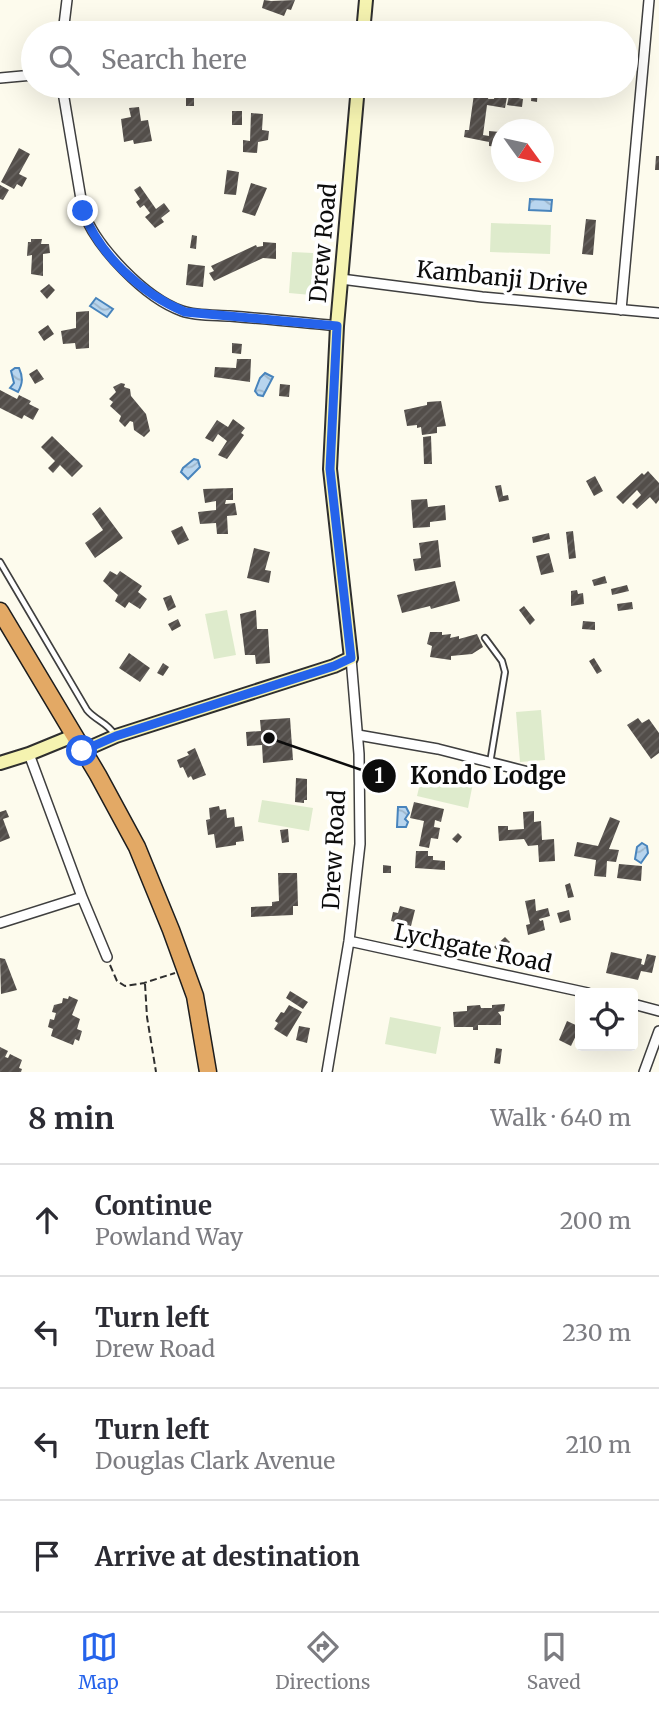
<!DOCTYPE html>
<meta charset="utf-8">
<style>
body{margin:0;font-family:Merriweather,serif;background:#f2f2f3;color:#2b2b33}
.controls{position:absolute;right:21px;bottom:21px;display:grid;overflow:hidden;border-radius:7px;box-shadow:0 7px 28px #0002}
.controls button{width:63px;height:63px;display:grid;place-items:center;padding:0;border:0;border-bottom:2px solid #e1e1e2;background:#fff;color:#2b2b33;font:35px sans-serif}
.compass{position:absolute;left:491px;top:119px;width:63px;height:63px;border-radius:50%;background:#fff;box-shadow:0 7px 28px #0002;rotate:123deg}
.stop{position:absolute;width:21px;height:21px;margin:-16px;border:5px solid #2563eb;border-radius:50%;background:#fff}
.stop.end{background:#2563eb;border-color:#fff;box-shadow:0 2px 7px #0008}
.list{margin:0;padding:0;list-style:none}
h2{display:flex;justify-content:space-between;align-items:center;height:91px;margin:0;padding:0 28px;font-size:30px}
h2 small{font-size:23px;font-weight:400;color:#7c7c81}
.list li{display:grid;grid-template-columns:46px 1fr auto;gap:21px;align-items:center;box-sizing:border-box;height:112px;padding:0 28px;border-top:2px solid #e1e1e2}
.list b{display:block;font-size:26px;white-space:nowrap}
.list p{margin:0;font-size:23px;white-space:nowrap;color:#7c7c81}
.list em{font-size:23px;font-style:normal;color:#7c7c81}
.icon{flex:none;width:38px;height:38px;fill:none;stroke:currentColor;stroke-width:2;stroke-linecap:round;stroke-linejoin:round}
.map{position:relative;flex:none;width:659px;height:1072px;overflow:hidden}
.search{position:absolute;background:#fff;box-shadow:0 7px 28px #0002;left:21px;right:21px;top:21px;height:77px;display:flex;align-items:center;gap:18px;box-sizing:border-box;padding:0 24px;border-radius:38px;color:#7c7c81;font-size:26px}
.sheet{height:539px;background:#fff}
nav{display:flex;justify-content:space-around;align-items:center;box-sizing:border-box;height:98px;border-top:2px solid #e1e1e2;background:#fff;font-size:19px;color:#7c7c81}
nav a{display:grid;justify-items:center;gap:4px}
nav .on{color:#2563eb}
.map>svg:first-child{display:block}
.pitch{fill:#deebcc}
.water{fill:url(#water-waves);stroke:#4884bc;stroke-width:2}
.building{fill:url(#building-hatch)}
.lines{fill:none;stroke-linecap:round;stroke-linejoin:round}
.lane-casing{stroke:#3f3f3f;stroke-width:8}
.street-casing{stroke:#3f3f3f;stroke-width:12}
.secondary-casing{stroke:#2e2e2e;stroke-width:16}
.highway-casing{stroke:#1d1d1d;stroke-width:19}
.path{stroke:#2e2e2e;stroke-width:2;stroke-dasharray:7 3.5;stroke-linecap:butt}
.lane{stroke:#fff;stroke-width:4.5}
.street{stroke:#fff;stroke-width:9}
.secondary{stroke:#f5f3b0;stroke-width:12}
.highway{stroke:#e3a965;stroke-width:16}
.route{stroke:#2563eb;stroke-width:9}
.labels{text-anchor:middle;stroke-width:7;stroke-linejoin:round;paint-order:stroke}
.street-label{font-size:23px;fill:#0c0c0c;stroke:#fff}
.leader{fill:none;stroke:#0c0c0c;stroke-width:2.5}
.callout-dot{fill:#0c0c0c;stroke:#fff;stroke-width:2.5}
.mark-label{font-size:21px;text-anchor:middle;font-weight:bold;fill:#fff}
.callout-label{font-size:24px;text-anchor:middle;font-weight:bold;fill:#0c0c0c;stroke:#fff;stroke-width:7;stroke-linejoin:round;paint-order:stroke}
</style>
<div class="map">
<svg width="659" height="1072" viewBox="0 0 659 1072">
<defs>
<pattern id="water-waves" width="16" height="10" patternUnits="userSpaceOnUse" patternTransform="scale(1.75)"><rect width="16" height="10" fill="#b8d5ee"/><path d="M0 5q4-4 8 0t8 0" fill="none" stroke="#9db6cb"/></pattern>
<pattern id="building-hatch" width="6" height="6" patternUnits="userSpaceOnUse" patternTransform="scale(1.75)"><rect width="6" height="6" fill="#534e4a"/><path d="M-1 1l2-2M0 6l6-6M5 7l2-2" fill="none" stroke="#676360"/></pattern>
</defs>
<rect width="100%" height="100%" fill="#fdfbed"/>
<path class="pitch" d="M491,223L551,225L550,254L490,252Z
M292,252L313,253L311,295L289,293Z
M227,610L236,655L214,659L205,614Z
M541,710L545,760L520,762L516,712Z
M423,771L473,783L468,808L417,796Z
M262,800L313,808L309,831L258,822Z
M390,1017L441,1027L436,1054L385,1044Z"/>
<path class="water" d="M530,199L552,200L551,211L529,210Z
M96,298L113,309L107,317L90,306Z
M15,368H19C23,377 23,383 18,392L10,388L14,383L11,371Z
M265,373L273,377L263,396L258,395L255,391L260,378Z
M194,459L198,460L200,467L188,479L181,472L183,468Z
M398,807H406L409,813L405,819L408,822L406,827H397Z
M642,843L647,846L648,853L641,863L635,859L637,847Z"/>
<path class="building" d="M264,0L271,1L295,0L291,10L287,9L284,16L262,8Z
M129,24L141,25L140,33H128Z
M249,86H267L266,92H249Z
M532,86H538L537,102L531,101Z
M474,94L489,96L488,99H494L495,95L507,97L505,108L487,105L483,135L489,136V131L500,132L498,147L489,146V142L464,137L465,130H469Z
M509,96L523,99L522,107L507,105Z
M186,97H194V106H186Z
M139,107L141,121L148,120L152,141L134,144L133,140L124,142L121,119L131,117L129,108Z
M232,111H242V125H232Z
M251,113L263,114L262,130L269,131L268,140L258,142L257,153L243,152V140L250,141Z
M514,124L519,125L522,130H507Z
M19,148L30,154L19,174L27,178L22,187L17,184L14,189L1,182Z
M656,156H659V170H655Z
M227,170L239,172L236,195L224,194Z
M251,183L267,188L255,216L242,212Z
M0,185L9,190L3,200L0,199Z
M140,186L156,209L164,203L170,211L161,218L164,222L155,228L145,217L150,213L144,205L140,208L136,202L140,199L134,190Z
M586,219L596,220L593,255L582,254Z
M192,235L197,236L196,249L190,248Z
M31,239H42L41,244H49L50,253L43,254V276L31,274L32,255L27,256L28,242H31Z
M263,242L276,243V259L263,258L214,281L209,273L214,271L211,266L256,245L257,247L263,246Z
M188,264L205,266L203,287L186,285Z
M49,284L55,290L47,299L40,291Z
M89,311V348L76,349L75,343L63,344L61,331L76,328V312Z
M48,325L54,334L44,341L38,332Z
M232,343L242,344L241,354L232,353Z
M237,359H251L250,382L214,377L215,367L236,368Z
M37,369L44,379L35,384L29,374Z
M121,383L125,384L124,387L130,389L131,396L146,414L150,431L144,437L134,430L133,422L130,421L125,427L119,421L121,416L110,406L113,402L109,399L116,392L113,387Z
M280,384L290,385L289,397L279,396Z
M0,390L17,399L19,395L31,401L29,404L39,409L33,420L24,415L22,419L0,408Z
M441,401L446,426L437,427V433L422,435L421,427L417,428V425L407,426L404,410L427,405V402Z
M233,419L245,428L241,433L244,435L227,459L218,455L227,441L218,434L213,442L205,438L217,420L228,427Z
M52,436L83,466L72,477L60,465L53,473L48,468L55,461L41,447Z
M431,436L432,464H424L423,437Z
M648,471L659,483V500L656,504L650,497L637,509L632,504L641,495L637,490L623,504L616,497L642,473L644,475Z
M595,476L603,491L594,496L586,481Z
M501,485L503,496L508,495L509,500L499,502L495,486Z
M233,488V500H226L225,504L235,503L237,515L227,516L228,534H217L216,523L200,524L198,512L216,510V501L205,503L203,489Z
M427,499L428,507L445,505L446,520L430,522V527L413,528L411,500Z
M100,507L123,538L95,558L85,543L103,530L92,514Z
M182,526L189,540L178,545L171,531Z
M573,531L576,558L569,559L566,532Z
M549,533L550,539L533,543L532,537Z
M438,540L441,567L415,571L413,559L421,558L419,543Z
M254,548L270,552L265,570L271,571L269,583L247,578Z
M549,553L554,572L541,575L536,556Z
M110,571L117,575L120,571L142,586L138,592L147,599L140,609L129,602L125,608L115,601L118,595L103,581Z
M605,576L607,583L594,586L592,580Z
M455,581L460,601L431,609L430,606L402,613L397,595Z
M627,585L629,591L612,595L611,589Z
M577,590L578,594L583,593L584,604L571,606V591Z
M171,595L176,607L168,611L163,598Z
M632,602L633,609L618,611L617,604Z
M524,606L535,620L530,625L519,610Z
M256,610L257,629H268L270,663L256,664L255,655H245L240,614Z
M178,619L181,626L172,631L168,624Z
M583,621L595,622V630L582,629Z
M430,632H442V635L451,634L450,638L459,636V639L477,634L483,647L472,654L451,656V660L430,657L432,646L427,644Z
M129,653L150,668L140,682L119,668Z
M594,658L602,671L597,674L589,661Z
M163,663L169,667L163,676L157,673Z
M290,718L293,760L263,763L262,745L247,746L246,732L261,731L260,720Z
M638,718L642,723L649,719L659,733V753L651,759L627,725Z
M195,748L206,775L193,780L191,776L188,778L183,767L180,768L177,760L189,755L187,752Z
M296,778L307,779V800H304V803L295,802Z
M414,802L444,809L441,822L435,820L434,827L440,828L438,839L431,838L429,848L419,846L424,821L410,818Z
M219,806L220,810L226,809L227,818L234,817L235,827L242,826L244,841L236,842V845L216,848L214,834L208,835L206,820L210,819L209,808Z
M6,810L9,817L3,819L10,838L0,842V812Z
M534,811V822L541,821L542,840L554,839L555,861L539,862L538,845L528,846L524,839L499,841L498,826H508V830L524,829L523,812Z
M610,817L620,821L609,849L619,850L616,862L607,861L606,877L594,876L596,860L574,856L577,842L598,846Z
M288,829L289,842L282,843L280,830Z
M458,833L462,837L457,843L452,839Z
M416,851H428V856H433V860L445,861V870L415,868Z
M619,864L642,866L641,881L617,878Z
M383,865L391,866V873H383Z
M278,873H297L298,906H293V915L251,917V907L272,906V902L279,901Z
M570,883L574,897L568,898L565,885Z
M535,899L536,911L548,908L550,916L539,919L540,921L543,920L545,930L528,935L526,925L530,924L525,901Z
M400,906L415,910L411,926L391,921L393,912L398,913Z
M569,910L571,920L560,923L557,913Z
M505,937L510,942L499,952L494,947Z
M611,952L642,959L641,964L644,965L647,954L656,956L652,973L641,971L638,980L606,973Z
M0,958L5,959L17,990L1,994Z
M290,991L308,1002L303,1009L286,998Z
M69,996L78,1000L72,1015L80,1019L77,1029L82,1031L79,1041L75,1039L73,1045L51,1036L53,1029L48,1027L50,1019L54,1020L56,1013L52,1012L54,1005L62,1003L63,998L68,999Z
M505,1004L504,1011L498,1012L501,1016V1025H478V1030H473V1027H454L453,1012L467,1011V1006L480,1005L481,1008H492V1005Z
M289,1005L302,1012L287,1037L274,1029L278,1023L275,1021L281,1012L284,1013Z
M567,1021L580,1027L571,1046L559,1040Z
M299,1026L310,1028L307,1043L296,1040Z
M0,1047L8,1051L5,1057L8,1058L10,1054L22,1060L19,1068L22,1069L21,1072H0Z
M496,1048L502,1049L500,1064L494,1063Z"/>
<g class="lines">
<g class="lane-casing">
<path id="lane" d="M0,562L87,710C95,720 108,723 114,734
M485,638L502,661L505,672L490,763"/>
</g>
<g class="street-casing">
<path id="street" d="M63,33L67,0
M0,78L33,75
M62,86L83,211C96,247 145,298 182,311C196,316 215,315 230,316C266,319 301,322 337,326
M341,279L482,297L659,313
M621,310L649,0
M358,735L438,749L560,780
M82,897L107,957
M0,923L82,897L29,754
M349,941L588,993
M633,1004L659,1011
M327,1072L349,941L360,844L359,754L351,658
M644,1072L659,1031"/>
</g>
<g class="secondary-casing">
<path id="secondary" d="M363,33L366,0
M82,751L116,736L334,666L351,658L330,469L337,326L358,86
M0,763L29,754L73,736"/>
</g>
<g class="highway-casing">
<path id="highway" d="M0,611L98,775L137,847L171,930L195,996L208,1072"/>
</g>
<path class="path" d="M110,965L117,981L125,986L144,983L175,973
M145,984L147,1017L156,1072"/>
<use href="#lane" class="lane"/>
<use href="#street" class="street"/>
<use href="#secondary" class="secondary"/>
<use href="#highway" class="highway"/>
</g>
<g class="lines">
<path class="route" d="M82,751L116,736L334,666L351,658L330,469L337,326L185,312C142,294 99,255 83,211"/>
</g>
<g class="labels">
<g class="street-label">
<text transform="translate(323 243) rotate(-85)" y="8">Drew Road</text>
<text transform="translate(502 278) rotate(6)" y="8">Kambanji Drive</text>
<text transform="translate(334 850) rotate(-87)" y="8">Drew Road</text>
<text transform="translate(473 948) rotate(12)" y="8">Lychgate Road</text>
</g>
</g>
<path class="leader" d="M269 738L379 776"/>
<g class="callout-dot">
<circle cx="269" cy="738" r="7"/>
<circle cx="379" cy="776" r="18"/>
</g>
<g class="mark-label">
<text x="379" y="783">1</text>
</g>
<g class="callout-label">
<text x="488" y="784">Kondo Lodge</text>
</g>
</svg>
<div class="controls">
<button><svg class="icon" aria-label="locate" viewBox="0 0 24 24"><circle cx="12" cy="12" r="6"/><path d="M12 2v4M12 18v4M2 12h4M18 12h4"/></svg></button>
</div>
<svg class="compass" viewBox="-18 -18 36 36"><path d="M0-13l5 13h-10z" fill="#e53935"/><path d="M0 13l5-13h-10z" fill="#7c7c81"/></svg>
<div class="stop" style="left:82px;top:751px"></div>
<div class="stop end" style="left:83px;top:211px"></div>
<div class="search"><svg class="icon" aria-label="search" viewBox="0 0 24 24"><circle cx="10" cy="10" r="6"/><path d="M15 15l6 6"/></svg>Search here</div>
</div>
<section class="sheet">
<h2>8 min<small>Walk · 640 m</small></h2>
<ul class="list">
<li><svg class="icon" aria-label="ahead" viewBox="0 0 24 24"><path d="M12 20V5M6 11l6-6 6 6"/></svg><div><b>Continue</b><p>Powland Way</p></div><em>200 m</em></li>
<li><svg class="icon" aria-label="left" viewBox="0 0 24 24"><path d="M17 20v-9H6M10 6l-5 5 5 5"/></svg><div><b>Turn left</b><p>Drew Road</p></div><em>230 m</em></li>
<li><svg class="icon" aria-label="left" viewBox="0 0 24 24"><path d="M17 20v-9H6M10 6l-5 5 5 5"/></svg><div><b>Turn left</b><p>Douglas Clark Avenue</p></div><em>210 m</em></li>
<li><svg class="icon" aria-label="arrive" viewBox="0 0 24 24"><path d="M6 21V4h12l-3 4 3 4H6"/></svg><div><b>Arrive at destination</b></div></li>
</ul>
</section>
<nav>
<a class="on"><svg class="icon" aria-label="map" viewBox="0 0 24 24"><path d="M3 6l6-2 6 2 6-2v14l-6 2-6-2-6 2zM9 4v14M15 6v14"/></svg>Map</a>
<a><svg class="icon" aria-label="directions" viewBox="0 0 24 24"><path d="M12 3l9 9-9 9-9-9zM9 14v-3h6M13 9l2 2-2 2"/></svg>Directions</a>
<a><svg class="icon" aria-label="saved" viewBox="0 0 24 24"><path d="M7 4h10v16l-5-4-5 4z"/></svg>Saved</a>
</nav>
